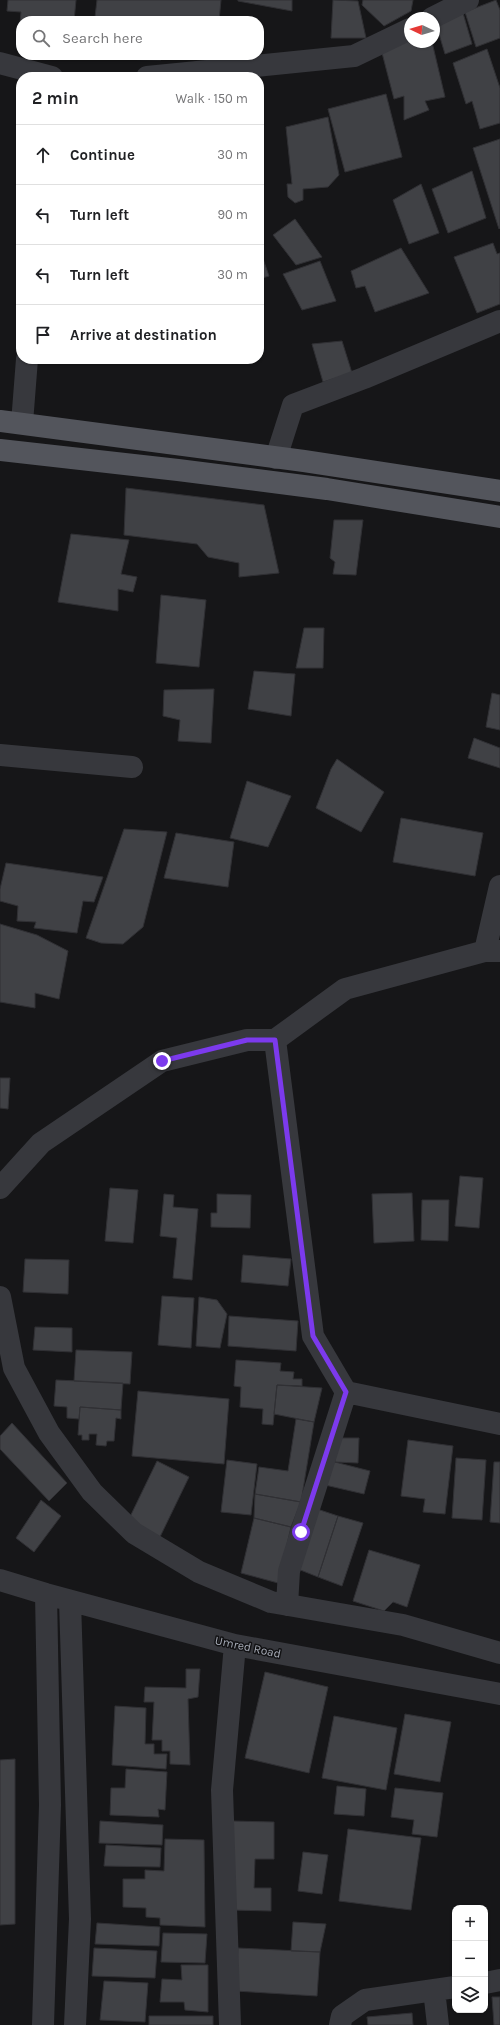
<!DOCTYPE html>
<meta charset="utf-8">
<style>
body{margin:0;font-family:Karla,sans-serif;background:#f6f6f6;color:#202124}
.controls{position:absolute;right:12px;bottom:12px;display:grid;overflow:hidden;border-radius:8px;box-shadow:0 1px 3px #0004}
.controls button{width:36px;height:36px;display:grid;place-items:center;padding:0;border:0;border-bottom:1px solid #e0e0e0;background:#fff;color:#202124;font:20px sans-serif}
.compass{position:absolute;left:404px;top:12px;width:36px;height:36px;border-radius:50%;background:#fff;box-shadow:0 1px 3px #0004;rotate:274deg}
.stop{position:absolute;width:12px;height:12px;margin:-9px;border:3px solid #7c3aed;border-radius:50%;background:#fff}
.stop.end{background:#7c3aed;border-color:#fff;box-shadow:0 1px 4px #0008}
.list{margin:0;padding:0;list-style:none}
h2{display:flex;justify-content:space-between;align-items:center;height:52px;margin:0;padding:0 16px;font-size:17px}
h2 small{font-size:13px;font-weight:400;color:#757577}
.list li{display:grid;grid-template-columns:26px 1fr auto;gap:12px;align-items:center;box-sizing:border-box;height:60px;padding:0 16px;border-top:1px solid #e0e0e0}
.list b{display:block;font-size:15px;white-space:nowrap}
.list em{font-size:13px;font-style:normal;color:#757577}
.icon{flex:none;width:22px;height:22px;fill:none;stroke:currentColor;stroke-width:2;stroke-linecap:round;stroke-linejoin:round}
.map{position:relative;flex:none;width:500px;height:2025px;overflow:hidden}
.search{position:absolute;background:#fff;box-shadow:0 1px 3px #0004;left:16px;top:16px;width:248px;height:44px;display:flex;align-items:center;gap:10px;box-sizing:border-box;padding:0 14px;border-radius:16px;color:#757577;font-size:15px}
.panel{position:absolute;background:#fff;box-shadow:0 1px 3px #0004;left:16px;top:72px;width:248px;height:292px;border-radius:16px}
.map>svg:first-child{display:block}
.building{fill:#404145;stroke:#303034}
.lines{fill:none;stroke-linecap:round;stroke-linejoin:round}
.minor{stroke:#37383d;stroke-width:22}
.major{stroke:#53555c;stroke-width:22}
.route{stroke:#7c3aed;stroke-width:5}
.labels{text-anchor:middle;stroke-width:3;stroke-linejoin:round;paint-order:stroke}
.street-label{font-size:12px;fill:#a8adb8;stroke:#111113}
</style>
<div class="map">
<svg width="500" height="2025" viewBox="0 0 500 2025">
<rect width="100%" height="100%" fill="#161618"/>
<path class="building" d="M8,0H76L74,21H21V48L18,47L21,12L7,11Z
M97,0H221L219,21H148L95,17Z
M238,0H292V11L238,1Z
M333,0L358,1L366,38H331Z
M363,0H413L411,11L384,26L362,5Z
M496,0L500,10V38L476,47L465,12Z
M463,13L472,44L445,54L436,24Z
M410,40V42H432L445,97L425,101L429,110L404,120V96L394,99L381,49Z
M487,49L500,88V123L480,129L472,101L466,104L453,63Z
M108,55H161V60L108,59Z
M167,55H215V60L167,59Z
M386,94L402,157L345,172L328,109Z
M328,117L339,175L328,187L303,189V200L295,203L288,197L287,184H292L286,127Z
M500,139V228L499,229L473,148Z
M472,171L486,218L448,233L432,189Z
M421,184L439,233L409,244L393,200Z
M295,219L322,257L296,265L273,235Z
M493,243L497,254L500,253V304L477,313L454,257Z
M259,247L269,276L259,279Z
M401,248L429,293L375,312L365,286L356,288L351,271Z
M320,261L336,301L302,310L283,274Z
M342,341L352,373L323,382L312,344Z
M126,488L264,505L279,573L239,577V563L208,557L197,544L124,535Z
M334,520H363L356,575L333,574L335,562L330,558Z
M71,534L129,540L121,574L137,577L133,592L118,589V611L58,602Z
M161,595L206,600L199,667L156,663Z
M304,628H324L323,668H296Z
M254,671L295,674L291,716L248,709Z
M214,689L211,743L178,741L180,720L163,716L164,690Z
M492,693L500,695V730L486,727Z
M474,738L500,748V768L468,758Z
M337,759L384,792L361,832L316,808L331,769Z
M247,781L291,796L268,847L230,838Z
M401,818L483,833L475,876L393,862Z
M124,829L167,832L143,927L123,944L101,943L86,938Z
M176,833L234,842L228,887L164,878Z
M6,863L103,877L94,902L83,901L77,933L34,928L36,922L17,921L18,906L0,901V889Z
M0,924L37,935L68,951L59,999L35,993V1008L0,1002Z
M0,1078H10L8,1109L0,1108Z
M460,1176L483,1178L479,1228L455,1226Z
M110,1188L138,1190L133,1243L105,1241Z
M412,1193L414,1241L374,1243L372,1194Z
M164,1194L174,1195L173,1207L198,1209L192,1280L173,1278L177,1238L160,1236Z
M217,1194L251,1195L250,1228L211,1227V1213H217Z
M422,1200H449L448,1241L421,1240Z
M243,1255L291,1259L288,1286L241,1282Z
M25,1259L69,1260L68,1294L23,1292Z
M162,1296L194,1298L191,1348L158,1345Z
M199,1297L217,1300L227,1314L220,1348L196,1346Z
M229,1316L298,1321L296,1351L228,1346Z
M35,1327L72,1328V1352L33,1350Z
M76,1350L132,1352L130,1384L74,1381Z
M236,1360L281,1363L280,1371L294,1372L293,1379H302V1386L277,1385L273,1425L262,1424L263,1409L240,1407L241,1387L234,1386Z
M56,1380L123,1383L121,1410L80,1407L79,1419L67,1418V1407L54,1406Z
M277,1385L322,1388L314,1422L274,1414Z
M138,1391L229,1399L224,1464L132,1456Z
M80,1407L121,1410V1419L116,1418L114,1441H107L106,1446L96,1445L97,1434H89V1440H82V1435H78Z
M296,1419L314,1422L301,1502L255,1494L259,1467L288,1471Z
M12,1423L67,1483L49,1501L0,1449V1436Z
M336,1438H359L358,1463L335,1462Z
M408,1440L453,1446L445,1514L423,1512L425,1499L401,1496Z
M456,1458L486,1460L482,1520L452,1518Z
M227,1460L257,1464L251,1515L221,1512Z
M157,1461L189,1477L159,1539L127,1523Z
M331,1461L370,1471L364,1494L325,1485Z
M494,1462H500V1523L490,1522Z
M255,1494L301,1502L291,1527L254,1518Z
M41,1500L61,1516L34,1552L16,1538Z
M314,1508L338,1516L318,1577L293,1567Z
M338,1516L363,1523L342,1586L318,1577Z
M254,1518L291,1527L278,1583L241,1573Z
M369,1550L420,1565L407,1607L393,1602L384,1611L353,1601Z
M186,1669H200L198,1697L188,1699L190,1765L170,1764V1751H162V1740H152L154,1702H144L145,1687L186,1688Z
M265,1672L328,1687L309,1773L245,1758Z
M115,1706L146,1708L145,1744H154V1754H167L166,1769L112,1765Z
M405,1714L451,1722L440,1782L394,1774Z
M334,1716L397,1728L386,1790L322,1778Z
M15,1759V1924L0,1925V1760Z
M126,1769L167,1772L165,1810L158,1809L159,1817L110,1815L111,1788H125Z
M337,1786L366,1789L364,1816L334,1814Z
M395,1788L443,1793L437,1837L412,1834L414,1820L391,1817Z
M100,1821L163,1825L162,1845L99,1843Z
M232,1821L274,1822V1859H255L254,1888H271V1911L230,1910Z
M348,1829L421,1838L411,1910L339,1901Z
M165,1839L204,1840L205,1927L160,1925V1918L146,1917V1908L123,1907V1879H145V1870L164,1871Z
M106,1845L161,1848L160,1867L104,1866Z
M303,1852L328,1855L322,1894L298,1891Z
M293,1922L326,1924L320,1952L291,1951Z
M97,1923L160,1927L159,1946L95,1944Z
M163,1933L207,1934L205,1963L161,1962Z
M94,1948L157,1951L155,1978L92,1976Z
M238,1948L320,1952L317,1996L235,1991Z
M181,1965H208V2012L185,2010L184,2002H160L162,1979L182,1980Z
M104,1981L148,1983L145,2022L100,2020Z
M492,1997H500V2025H494Z
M412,2013L413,2025H368L367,2017Z
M149,2016H213V2025H149Z"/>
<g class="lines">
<path class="minor" d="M432,18L468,0
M0,63L52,77
M147,77L354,56L410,29
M22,423L27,359
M276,458L293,405L364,378L500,321
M0,755L132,767
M485,951L500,886
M275,1040L313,1336L346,1392L500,1424
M0,1188L41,1143L162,1061L247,1040H275L345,989L485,951H500
M0,1297L14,1368L49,1433L92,1492L134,1533L199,1572L271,1602L403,1625L500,1653
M0,1580L46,1594L235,1645L500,1694
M70,1601L80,1919L75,2025
M287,1605L289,1571L346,1392
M485,1983L500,1980
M434,1990L438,2025
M43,2025L50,1805L46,1594
M230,2025L222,1790L235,1645
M340,2025L342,2016L365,2000L455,1987"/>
<path class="major" d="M0,421L304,461L500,491
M0,450L178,470L327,489L500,517"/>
</g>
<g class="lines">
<path class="route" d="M162,1061L247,1040H275L313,1336L346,1392L301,1532"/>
</g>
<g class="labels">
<g class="street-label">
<text transform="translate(248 1647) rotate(12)" y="4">Umred Road</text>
</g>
</g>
</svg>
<div class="controls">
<button>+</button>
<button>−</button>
<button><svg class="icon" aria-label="layers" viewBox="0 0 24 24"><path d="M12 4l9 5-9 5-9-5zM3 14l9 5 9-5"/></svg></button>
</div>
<svg class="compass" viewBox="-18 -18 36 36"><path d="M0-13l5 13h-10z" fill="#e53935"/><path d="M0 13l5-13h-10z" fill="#757577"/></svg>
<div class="stop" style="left:301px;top:1532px"></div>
<div class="stop end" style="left:162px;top:1061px"></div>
<div class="search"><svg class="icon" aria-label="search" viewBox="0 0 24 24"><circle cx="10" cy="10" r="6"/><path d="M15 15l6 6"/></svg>Search here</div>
<section class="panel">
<h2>2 min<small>Walk · 150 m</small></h2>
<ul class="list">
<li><svg class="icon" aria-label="ahead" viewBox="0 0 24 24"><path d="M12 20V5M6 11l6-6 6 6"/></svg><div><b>Continue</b></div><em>30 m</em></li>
<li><svg class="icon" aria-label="left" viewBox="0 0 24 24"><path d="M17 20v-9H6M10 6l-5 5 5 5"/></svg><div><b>Turn left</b></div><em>90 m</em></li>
<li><svg class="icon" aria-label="left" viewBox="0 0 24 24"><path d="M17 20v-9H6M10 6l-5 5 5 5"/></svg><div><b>Turn left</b></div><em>30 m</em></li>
<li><svg class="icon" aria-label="arrive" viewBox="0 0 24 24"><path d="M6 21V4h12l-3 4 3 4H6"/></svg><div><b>Arrive at destination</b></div></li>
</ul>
</section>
</div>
